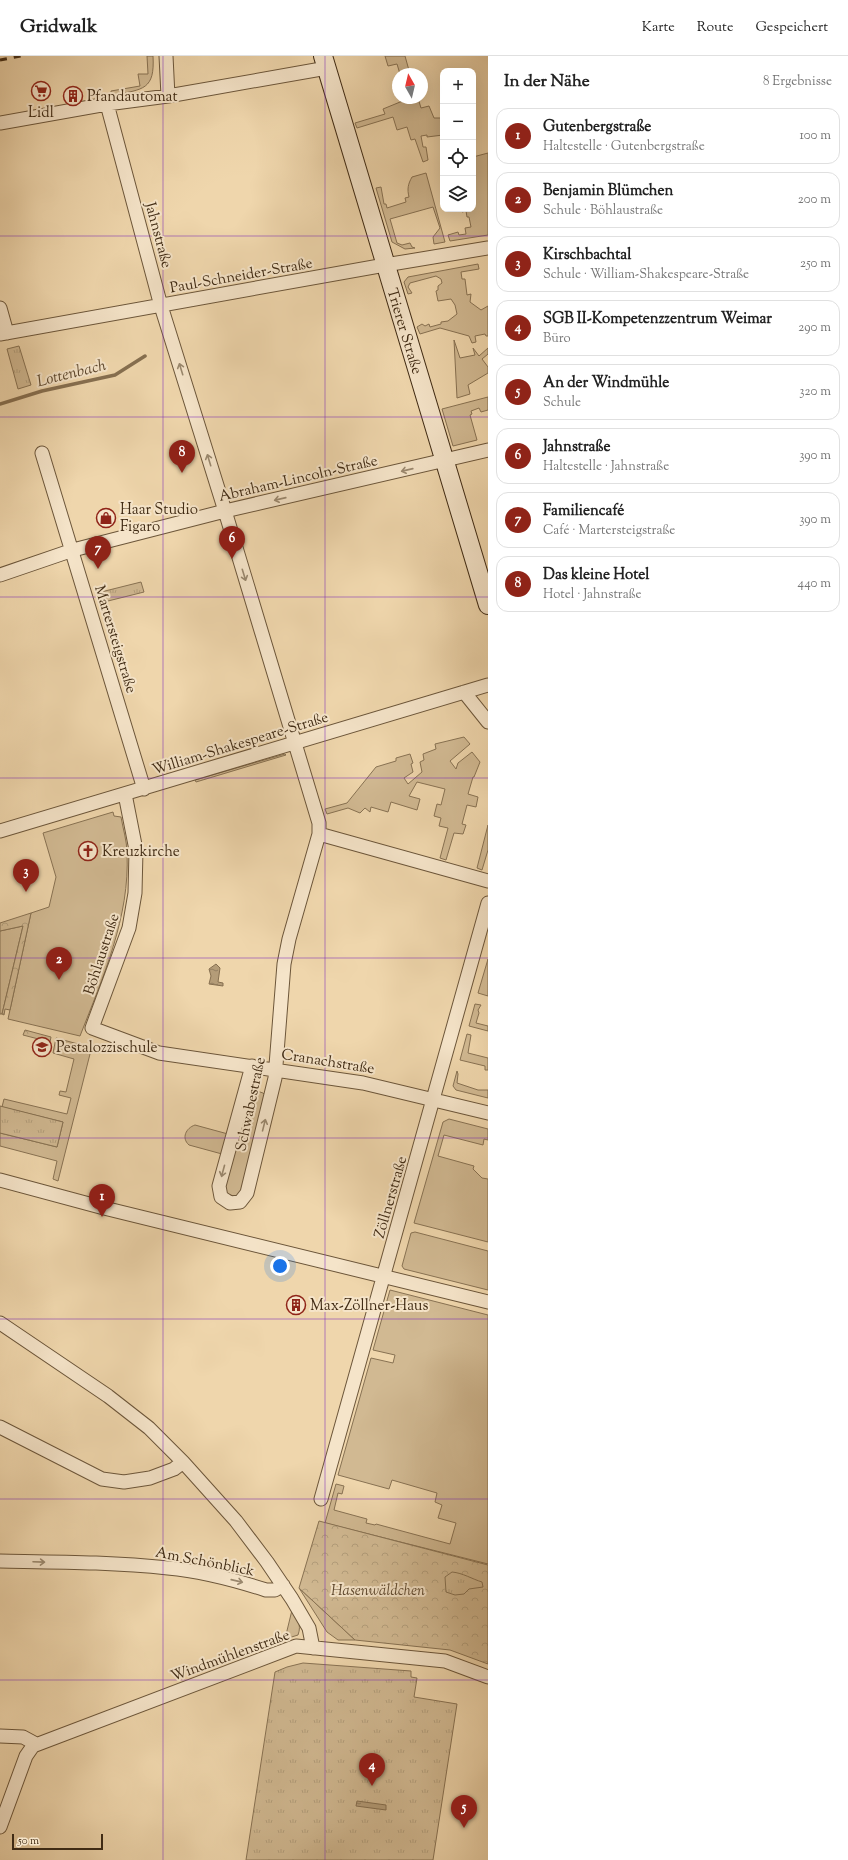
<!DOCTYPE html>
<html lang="de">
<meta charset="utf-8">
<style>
body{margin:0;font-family:"Sorts Mill Goudy",serif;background:#f2f2f2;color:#222}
.controls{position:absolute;right:12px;top:12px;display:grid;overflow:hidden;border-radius:8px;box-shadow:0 4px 16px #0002}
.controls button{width:36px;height:36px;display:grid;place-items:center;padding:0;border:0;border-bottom:1px solid #e0e0e0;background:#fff;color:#222;font:20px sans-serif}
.compass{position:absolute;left:392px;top:12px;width:36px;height:36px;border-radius:50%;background:#fff;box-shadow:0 4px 16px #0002;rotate:352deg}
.scale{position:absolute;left:12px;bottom:10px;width:91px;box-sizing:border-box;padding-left:4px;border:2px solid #402b14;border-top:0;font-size:11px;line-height:14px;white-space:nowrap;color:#402b14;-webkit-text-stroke:3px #f5e4c9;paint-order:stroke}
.you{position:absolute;left:280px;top:1210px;width:14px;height:14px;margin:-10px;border:3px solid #fff;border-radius:50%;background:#1a73e8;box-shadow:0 0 0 6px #1a73e833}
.badge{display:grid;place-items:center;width:26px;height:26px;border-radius:50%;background:#8f2418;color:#fff;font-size:13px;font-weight:700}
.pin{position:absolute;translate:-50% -33px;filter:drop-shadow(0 1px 2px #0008)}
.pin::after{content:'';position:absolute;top:21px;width:14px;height:12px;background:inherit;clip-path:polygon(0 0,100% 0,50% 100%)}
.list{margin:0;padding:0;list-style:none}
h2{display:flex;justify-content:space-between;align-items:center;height:52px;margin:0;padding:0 16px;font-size:17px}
h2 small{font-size:13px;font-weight:400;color:#767676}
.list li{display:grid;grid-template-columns:26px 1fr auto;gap:12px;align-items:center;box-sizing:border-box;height:56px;margin:0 8px 8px;padding:0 8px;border:1px solid #e0e0e0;border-radius:12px}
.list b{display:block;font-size:15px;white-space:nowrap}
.list p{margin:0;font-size:13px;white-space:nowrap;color:#767676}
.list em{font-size:13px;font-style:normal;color:#767676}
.icon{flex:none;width:22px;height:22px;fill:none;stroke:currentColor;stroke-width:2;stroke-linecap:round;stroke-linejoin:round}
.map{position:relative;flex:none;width:488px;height:1804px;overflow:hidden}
header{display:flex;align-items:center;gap:24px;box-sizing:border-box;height:56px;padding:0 20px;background:#fff;border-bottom:1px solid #e0e0e0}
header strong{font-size:19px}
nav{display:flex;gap:22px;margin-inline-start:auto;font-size:14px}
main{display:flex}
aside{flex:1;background:#fff}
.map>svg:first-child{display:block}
.green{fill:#d1b992;stroke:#887253}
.forest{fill:url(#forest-crowns);stroke:#887253}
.park{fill:url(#park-tufts);stroke:#887253}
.water{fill:url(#water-ripples);stroke:#866f50}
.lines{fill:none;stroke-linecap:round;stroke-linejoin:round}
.stream{stroke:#866f50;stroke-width:3.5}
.street-casing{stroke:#6c563a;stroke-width:15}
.secondary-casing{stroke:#402b14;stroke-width:20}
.street{stroke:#f5e4c9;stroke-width:13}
.secondary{stroke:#f5e4c9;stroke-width:18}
.rail{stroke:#402b14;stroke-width:3;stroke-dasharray:7 7;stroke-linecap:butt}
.oneway{stroke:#9a886e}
.grid{fill:none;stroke:#7b2cbf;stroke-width:1;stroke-opacity:0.55}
.labels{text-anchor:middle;stroke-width:4;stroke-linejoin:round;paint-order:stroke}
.poi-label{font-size:15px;fill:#402b14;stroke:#f5e4c9;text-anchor:start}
.street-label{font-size:15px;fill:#402b14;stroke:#f5e4c9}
.park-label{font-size:15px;font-style:italic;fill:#5d472d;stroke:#f5e4c9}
.water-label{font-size:16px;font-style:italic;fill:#5d472d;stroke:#f5e4c9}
</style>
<header>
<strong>Gridwalk</strong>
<nav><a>Karte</a><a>Route</a><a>Gespeichert</a></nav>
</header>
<main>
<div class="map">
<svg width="488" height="1804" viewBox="0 0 488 1804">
<defs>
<pattern id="forest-crowns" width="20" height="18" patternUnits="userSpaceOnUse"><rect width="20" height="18" fill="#d1b992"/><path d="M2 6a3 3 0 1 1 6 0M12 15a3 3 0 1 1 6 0" fill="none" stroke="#b49f7d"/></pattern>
<pattern id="park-tufts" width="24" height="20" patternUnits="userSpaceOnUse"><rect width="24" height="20" fill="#d1b992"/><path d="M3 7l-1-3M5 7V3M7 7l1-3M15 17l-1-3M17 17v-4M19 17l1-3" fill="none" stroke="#b49f7d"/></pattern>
<pattern id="water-ripples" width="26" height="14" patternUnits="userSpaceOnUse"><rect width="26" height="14" fill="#b49c78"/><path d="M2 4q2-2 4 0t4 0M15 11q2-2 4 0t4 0" fill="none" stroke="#947f61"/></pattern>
</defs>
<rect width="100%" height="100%" fill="#efd6ac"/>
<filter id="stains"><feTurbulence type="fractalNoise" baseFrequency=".005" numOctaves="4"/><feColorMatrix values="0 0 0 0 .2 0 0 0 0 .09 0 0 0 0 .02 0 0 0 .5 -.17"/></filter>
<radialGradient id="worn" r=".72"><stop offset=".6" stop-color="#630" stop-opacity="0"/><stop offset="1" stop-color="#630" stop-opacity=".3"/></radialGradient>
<path class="green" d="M147,0H153C155,34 143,33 115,39L111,38V35L140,30L138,18H148Z
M385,0H405L410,18H400L397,8L388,10Z
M405,42H418L421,52L429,50L434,62H443V79L427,81V79L421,80L423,91H426L428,104L423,106L415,83L411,84L407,71L397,74L393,61L357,72L355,67L385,58L383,53L405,44Z
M488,97V179L450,185L448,179L458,176L459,179L466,178L465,172L471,171L469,161H467L466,155L462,156L461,153H473V101Z
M426,117L445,186L434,188L433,181L440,172L433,151L390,163L397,187L402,189L410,187L412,191L415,192L405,193L392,186L376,132L381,131L384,148H386L387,152L406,146L405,142L409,141C407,133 408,128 412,121Z
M478,208L479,213L461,216L462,223H465L467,239L471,238L470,246L481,254L488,250V280H486L485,278L475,280L476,286L472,287L469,280L440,272L420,278L417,271L422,268L425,270L429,268L430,271L441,268V266L448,265L457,258L455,249L451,243L438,245L436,235L438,234V230L442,227L441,223L436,220L410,227L408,231L412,237L408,238L404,226L408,221Z
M454,284L460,302L475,299L473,292L479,300L488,292V298L482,303L488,311V317L468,329L470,338L457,342Z
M488,341V354L481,356L479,352L471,355L472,358L470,359L477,384L453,390L442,353Z
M464,681L470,688L450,705L456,713L458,707L472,696L480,706L474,721H473L468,738L478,741L476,751L467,749L462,768L466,769L463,778L454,777L446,804L440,802L448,772L439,770L441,762L434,760L437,748L441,749L445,733L417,726L409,740L420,743L417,754L391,746L388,756L371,751L370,756L365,752L360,757L348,752L327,758L325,753L347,747L376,711L396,705V702L410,698L413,707L411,708L413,716L404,722L408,728L422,716L420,706L424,704L423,698L436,693L435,688Z
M285,698L286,699L196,726L195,724Z
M113,756L114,760L121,761C123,773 127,785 127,797C130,861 103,921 80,980L8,963L31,857L49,851L56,821L43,777Z
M488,769V794L482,814L477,812Z
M23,870L2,958H0V875Z
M488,903V940L478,937Z
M475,948L481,949L478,954L479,957L476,967L488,970V975L469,970Z
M467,978L471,979L468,997L488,1002V1014H485V1010L460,1004Z
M56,982L78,988L91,994L58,1125L53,1123L57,1105L0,1090V1077L57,1091L63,1066L2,1051L4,1043L67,1058L71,1042L59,1039L60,1035L66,1036L74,1003L53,997Z
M457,1015L458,1018L457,1027L478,1034H488V1042L456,1034L453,1030Z
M254,1034L263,1037L266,1040L240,1139L236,1141L223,1136L251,1036Z
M449,1063L488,1073V1084L484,1083L483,1089L444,1079L438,1100L474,1110L473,1113L482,1122L488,1123V1186L414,1167L443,1066Z
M195,1069L228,1078L222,1098L189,1089C181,1082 186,1072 195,1069Z
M415,1176L488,1195V1234L404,1213L402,1210L411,1177Z
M390,1234L488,1259V1508L325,1467L336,1428L344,1430L342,1438L338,1437L334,1454L367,1463L366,1467L375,1469L376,1468L450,1488L456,1467L438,1462L442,1449L435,1446L437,1437L392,1424L389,1433L338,1419L371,1302L393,1307L395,1299L373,1294Z
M299,1532L355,1584H338L327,1576Z
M292,1554C297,1563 302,1568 298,1579L285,1583Z"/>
<path class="forest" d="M31,857L10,954L5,953L4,959L2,958L23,870L0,875V867Z
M25,974L51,981L50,986L23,979Z
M319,1465L488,1509V1608L450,1594L355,1584L299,1532Z"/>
<path class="park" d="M19,290L31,329L18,333L7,293Z
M141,526L144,536L100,547L97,537Z
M0,1050L63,1066L57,1091L0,1077Z
M452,1516C463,1517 472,1523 482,1526L483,1531L469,1533L464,1538L455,1539L446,1536L445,1521Z
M303,1607L411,1615V1621L417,1622L414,1641L457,1648L433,1804H246L275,1616L287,1611Z"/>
<path class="water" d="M216,908L220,912L218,926L223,927V930L209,928L211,920L209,913Z
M357,1745L386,1749V1754L356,1750Z"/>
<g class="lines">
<path class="stream" d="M0,348L42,335L115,319L145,300"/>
<g class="street-casing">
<path id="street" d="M166,0L168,40
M107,48L161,250L225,455L319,767V778L289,883L284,908L275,1022L247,1137L240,1146L230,1147L221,1141L219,1130L252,1010
M0,67L107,48L168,40L327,12
M0,252L7,277
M0,278L385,209L488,192
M42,397L144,733
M0,519L73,494L225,455L488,394
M464,636L488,666
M125,738L136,794L135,837L129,872L92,972L159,997L363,1027L488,1057
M0,775L488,629
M319,778L488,825
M0,1124L104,1152L488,1246
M0,1267L108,1340L149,1372L183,1406L236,1465L267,1506L292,1543L309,1572L313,1592
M0,1371L102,1423L124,1426L150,1422L174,1413L183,1406
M321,1443L488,847
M0,1505C56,1506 112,1506 168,1512C201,1515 235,1524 266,1534H275L283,1529
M0,1680L23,1681L36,1688
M0,1771L26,1700L33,1690L296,1590L445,1605L488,1621"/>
</g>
<g class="secondary-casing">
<path id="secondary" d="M323,0L488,549"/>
</g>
<use href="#street" class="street"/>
<use href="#secondary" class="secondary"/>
<path class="rail" d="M0,4L21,0"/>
</g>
<defs><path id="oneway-shaft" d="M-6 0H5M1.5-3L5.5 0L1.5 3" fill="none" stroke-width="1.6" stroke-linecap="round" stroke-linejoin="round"/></defs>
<g class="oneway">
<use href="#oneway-shaft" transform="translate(181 313) rotate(-107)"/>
<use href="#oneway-shaft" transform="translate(209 404) rotate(-107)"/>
<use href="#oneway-shaft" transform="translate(407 414) rotate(167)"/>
<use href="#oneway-shaft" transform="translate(280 443) rotate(167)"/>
<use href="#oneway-shaft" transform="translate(244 519) rotate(73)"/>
<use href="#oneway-shaft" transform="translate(264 1069) rotate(-76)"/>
<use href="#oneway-shaft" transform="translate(223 1115) rotate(105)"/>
<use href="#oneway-shaft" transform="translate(39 1506) rotate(2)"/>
<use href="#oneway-shaft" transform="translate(237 1525) rotate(13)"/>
</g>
<path class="grid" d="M163,0V1804M325,0V1804M0,180H488M0,361H488M0,541H488M0,722H488M0,902H488M0,1082H488M0,1263H488M0,1443H488M0,1624H488"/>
<defs>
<g id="supermarket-ring" transform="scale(1)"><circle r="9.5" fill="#f5e4c9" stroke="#8f2418" stroke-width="1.5"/><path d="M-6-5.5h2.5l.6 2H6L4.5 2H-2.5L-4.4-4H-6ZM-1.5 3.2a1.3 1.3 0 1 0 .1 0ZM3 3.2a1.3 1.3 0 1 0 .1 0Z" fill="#8f2418"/></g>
<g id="building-ring" transform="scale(1)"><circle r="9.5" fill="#f5e4c9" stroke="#8f2418" stroke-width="1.5"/><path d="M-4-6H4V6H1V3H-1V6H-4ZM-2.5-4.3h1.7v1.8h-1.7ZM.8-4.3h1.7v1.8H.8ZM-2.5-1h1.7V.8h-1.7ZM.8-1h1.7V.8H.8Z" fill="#8f2418"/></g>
<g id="shop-ring" transform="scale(1)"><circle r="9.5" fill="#f5e4c9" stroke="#8f2418" stroke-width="1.5"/><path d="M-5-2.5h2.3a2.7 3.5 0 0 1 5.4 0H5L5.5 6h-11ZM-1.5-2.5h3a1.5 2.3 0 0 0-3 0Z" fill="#8f2418"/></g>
<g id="church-ring" transform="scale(1)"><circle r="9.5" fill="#f5e4c9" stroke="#8f2418" stroke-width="1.5"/><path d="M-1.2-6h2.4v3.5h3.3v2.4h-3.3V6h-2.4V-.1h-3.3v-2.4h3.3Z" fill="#8f2418"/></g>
<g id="school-ring" transform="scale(1)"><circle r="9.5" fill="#f5e4c9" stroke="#8f2418" stroke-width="1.5"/><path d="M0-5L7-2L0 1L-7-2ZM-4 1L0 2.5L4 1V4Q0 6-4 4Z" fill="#8f2418"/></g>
</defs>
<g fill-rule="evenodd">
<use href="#supermarket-ring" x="41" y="35"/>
<use href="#building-ring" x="73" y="40"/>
<use href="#shop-ring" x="106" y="462"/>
<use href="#church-ring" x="88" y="795"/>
<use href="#school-ring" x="42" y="991"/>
<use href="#building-ring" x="296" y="1249"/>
</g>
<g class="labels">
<g class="poi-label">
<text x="87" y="45">Pfandautomat</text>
<text x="41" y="61" text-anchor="middle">Lidl</text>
<text x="120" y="458">Haar Studio<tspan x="120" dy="17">Figaro</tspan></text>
<text x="102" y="800">Kreuzkirche</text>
<text x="56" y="996">Pestalozzischule</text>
<text x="310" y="1254">Max-Zöllner-Haus</text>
</g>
<g class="street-label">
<text transform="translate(159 179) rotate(75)" y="5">Jahnstraße</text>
<text transform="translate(241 219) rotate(-10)" y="5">Paul-Schneider-Straße</text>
<text transform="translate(405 275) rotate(73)" y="5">Trierer Straße</text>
<text transform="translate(298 422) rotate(-13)" y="5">Abraham-Lincoln-Straße</text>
<text transform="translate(116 583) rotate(73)" y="5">Martersteigstraße</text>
<text transform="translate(240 687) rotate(-17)" y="5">William-Shakespeare-Straße</text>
<text transform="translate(101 898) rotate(-72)" y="5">Böhlaustraße</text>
<text transform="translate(328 1005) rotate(9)" y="5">Cranachstraße</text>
<text transform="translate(250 1048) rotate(-78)" y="5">Schwabestraße</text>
<text transform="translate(390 1141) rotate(-74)" y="5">Zöllnerstraße</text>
<text transform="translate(205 1505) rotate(11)" y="5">Am Schönblick</text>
<text transform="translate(230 1599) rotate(-20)" y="5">Windmühlenstraße</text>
</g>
<g class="park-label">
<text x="378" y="1539">Hasenwäldchen</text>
</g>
<g class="water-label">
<text transform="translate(71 316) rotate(-14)" y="6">Lottenbach</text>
</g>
</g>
<rect width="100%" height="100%" filter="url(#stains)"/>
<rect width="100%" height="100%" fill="url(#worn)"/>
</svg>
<div class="controls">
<button>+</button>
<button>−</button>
<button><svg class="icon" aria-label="locate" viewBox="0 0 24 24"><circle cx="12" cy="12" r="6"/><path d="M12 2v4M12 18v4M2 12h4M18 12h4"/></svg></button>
<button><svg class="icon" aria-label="layers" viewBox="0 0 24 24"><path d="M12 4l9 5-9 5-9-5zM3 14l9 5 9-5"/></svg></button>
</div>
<svg class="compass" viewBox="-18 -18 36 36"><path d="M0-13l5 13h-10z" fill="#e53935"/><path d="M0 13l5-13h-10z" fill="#767676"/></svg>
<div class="scale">50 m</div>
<div class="you"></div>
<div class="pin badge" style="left:102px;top:1161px">1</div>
<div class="pin badge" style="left:59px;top:924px">2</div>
<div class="pin badge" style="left:26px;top:836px">3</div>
<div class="pin badge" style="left:372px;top:1730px">4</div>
<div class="pin badge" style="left:464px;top:1772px">5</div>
<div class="pin badge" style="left:232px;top:503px">6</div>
<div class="pin badge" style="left:98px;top:513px">7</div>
<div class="pin badge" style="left:182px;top:417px">8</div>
</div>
<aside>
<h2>In der Nähe<small>8 Ergebnisse</small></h2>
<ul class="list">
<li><span class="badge">1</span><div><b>Gutenbergstraße</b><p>Haltestelle · Gutenbergstraße</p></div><em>100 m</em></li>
<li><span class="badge">2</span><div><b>Benjamin Blümchen</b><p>Schule · Böhlaustraße</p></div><em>200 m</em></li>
<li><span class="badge">3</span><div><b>Kirschbachtal</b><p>Schule · William-Shakespeare-Straße</p></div><em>250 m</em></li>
<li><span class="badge">4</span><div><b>SGB II-Kompetenzzentrum Weimar</b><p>Büro</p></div><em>290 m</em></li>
<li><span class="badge">5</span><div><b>An der Windmühle</b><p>Schule</p></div><em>320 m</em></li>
<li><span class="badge">6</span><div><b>Jahnstraße</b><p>Haltestelle · Jahnstraße</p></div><em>390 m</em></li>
<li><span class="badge">7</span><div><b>Familiencafé</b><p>Café · Martersteigstraße</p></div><em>390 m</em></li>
<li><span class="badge">8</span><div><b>Das kleine Hotel</b><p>Hotel · Jahnstraße</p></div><em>440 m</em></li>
</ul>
</aside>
</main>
